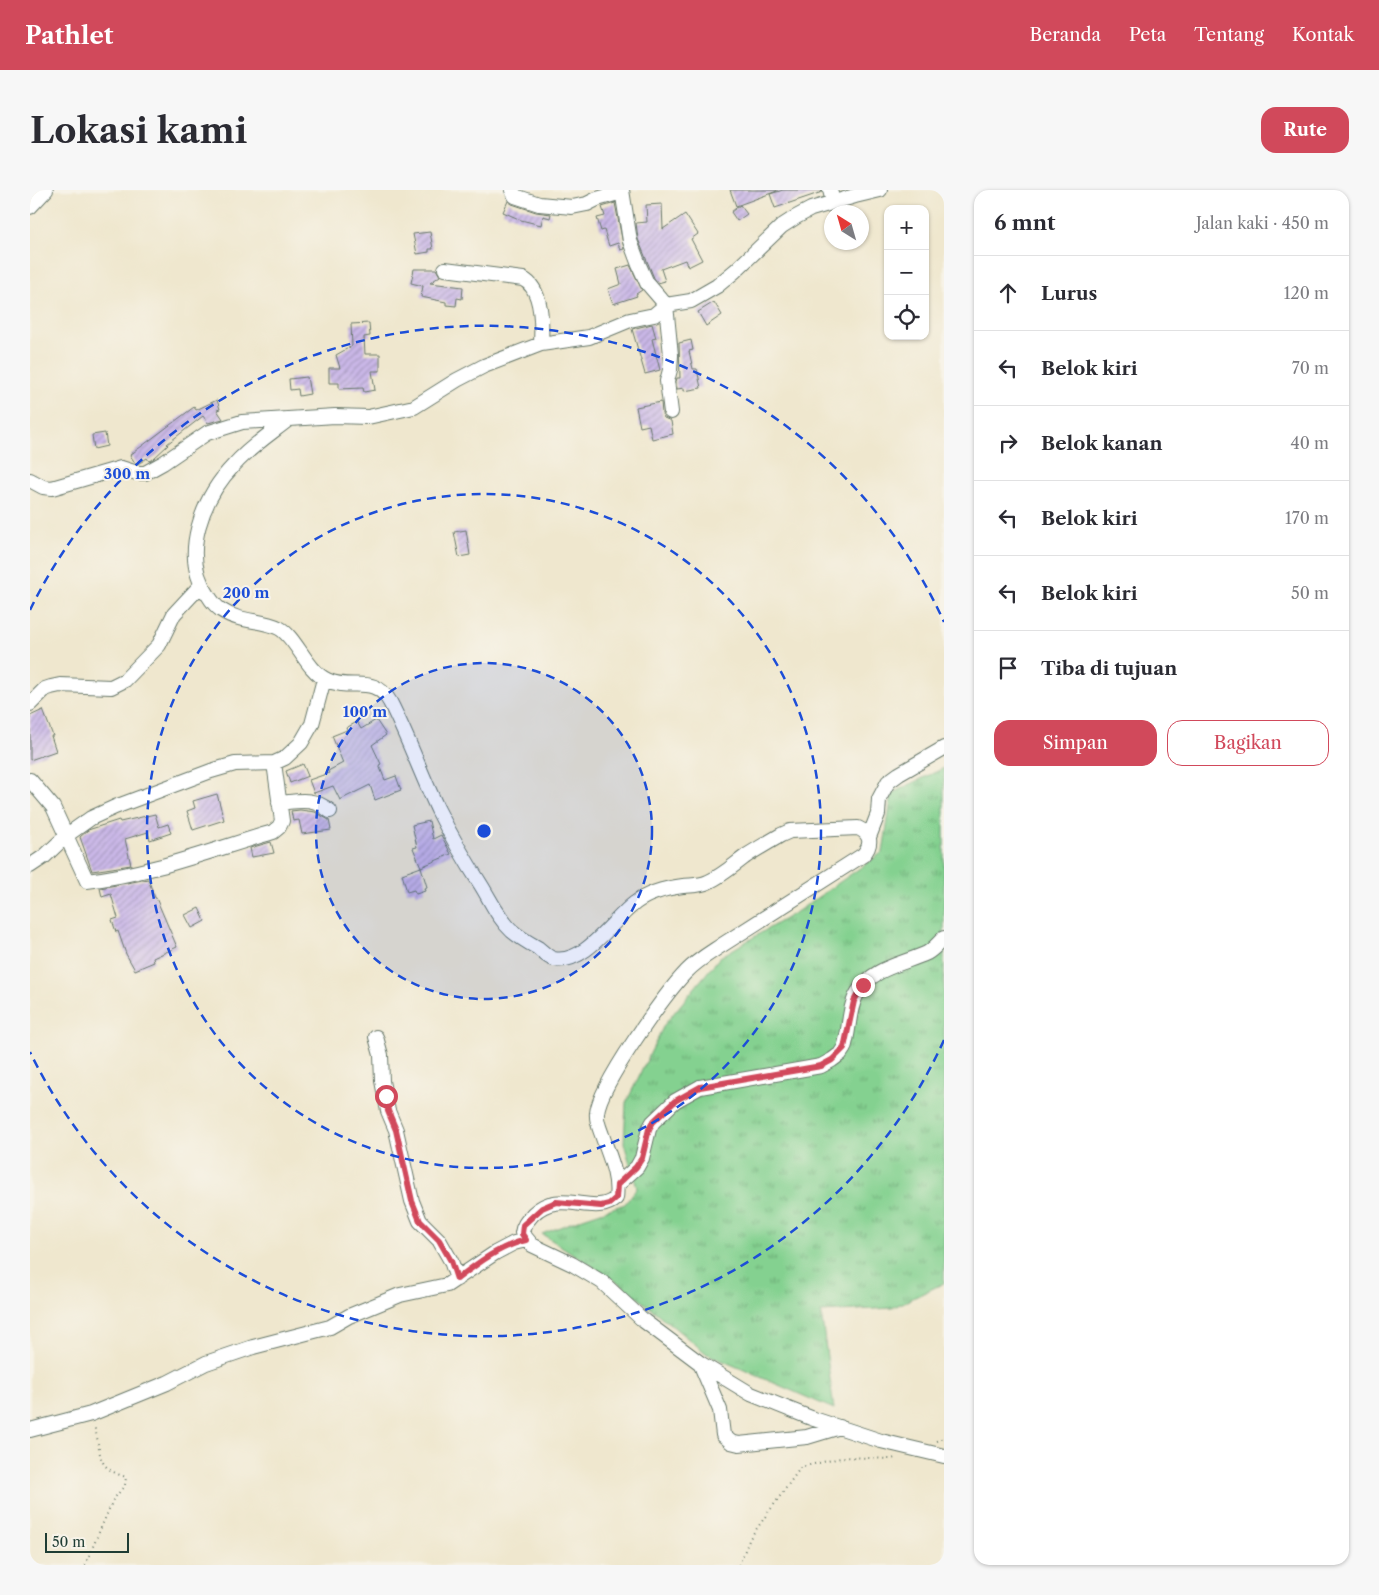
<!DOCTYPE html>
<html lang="id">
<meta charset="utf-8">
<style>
body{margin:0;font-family:"Libre Caslon Text",serif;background:#f7f7f7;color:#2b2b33}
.controls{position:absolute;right:15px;top:15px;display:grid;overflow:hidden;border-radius:10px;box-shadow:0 1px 4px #0004}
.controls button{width:45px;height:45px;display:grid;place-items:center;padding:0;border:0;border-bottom:1px solid #e1e1e2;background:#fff;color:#2b2b33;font:25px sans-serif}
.compass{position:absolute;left:794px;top:15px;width:45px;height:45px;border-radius:50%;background:#fff;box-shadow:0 1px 4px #0004;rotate:323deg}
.scale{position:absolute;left:15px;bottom:12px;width:84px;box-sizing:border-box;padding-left:5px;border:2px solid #1f3d34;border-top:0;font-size:14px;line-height:18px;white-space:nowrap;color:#1f3d34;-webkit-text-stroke:4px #f7f3e8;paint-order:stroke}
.stop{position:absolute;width:15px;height:15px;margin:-11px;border:4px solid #d1495b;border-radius:50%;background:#fff}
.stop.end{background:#d1495b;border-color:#fff;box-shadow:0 1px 5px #0008}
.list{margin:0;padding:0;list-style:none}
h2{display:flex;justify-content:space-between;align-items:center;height:65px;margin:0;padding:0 20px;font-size:21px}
h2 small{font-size:16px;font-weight:400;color:#7c7c81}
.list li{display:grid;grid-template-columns:32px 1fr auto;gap:15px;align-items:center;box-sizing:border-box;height:75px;padding:0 20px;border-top:1px solid #e1e1e2}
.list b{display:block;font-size:19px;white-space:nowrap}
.list em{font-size:16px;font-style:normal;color:#7c7c81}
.actions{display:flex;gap:10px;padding:15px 20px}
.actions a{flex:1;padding:11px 0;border:1px solid #d1495b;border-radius:15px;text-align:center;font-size:18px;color:#d1495b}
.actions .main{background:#d1495b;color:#fff}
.icon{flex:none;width:28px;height:28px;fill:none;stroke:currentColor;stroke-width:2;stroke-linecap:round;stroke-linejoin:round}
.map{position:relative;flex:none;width:914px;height:1375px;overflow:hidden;border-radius:15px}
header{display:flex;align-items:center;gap:30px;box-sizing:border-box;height:70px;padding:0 25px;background:#d1495b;color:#fff}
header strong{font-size:24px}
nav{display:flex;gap:28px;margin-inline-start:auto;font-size:18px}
.intro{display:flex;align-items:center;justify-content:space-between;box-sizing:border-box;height:120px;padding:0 30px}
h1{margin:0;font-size:35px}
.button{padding:12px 22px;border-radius:15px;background:#d1495b;color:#fff;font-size:18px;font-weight:700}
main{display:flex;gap:30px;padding:0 30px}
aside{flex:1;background:#fff;border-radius:15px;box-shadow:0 1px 4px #0004}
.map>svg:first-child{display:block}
.grass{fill:url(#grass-tufts);stroke:#528762}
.building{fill:url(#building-hatch)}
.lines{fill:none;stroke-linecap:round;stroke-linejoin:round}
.street-casing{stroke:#68786a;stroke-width:16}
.path{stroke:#68786a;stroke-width:2;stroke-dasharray:1 4;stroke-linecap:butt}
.street{stroke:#fff;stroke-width:14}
.route{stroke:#d1495b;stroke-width:6}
.ring{fill:none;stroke:#1d4ed8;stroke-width:2.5;stroke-dasharray:9 6}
.centre{fill:#1d4ed8;stroke:#f7f3e8;stroke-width:2.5}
.ring-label{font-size:15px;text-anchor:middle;font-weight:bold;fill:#1d4ed8;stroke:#f7f3e8;stroke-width:4;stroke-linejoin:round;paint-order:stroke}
</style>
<header>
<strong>Pathlet</strong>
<nav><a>Beranda</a><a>Peta</a><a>Tentang</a><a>Kontak</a></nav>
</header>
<div class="intro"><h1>Lokasi kami</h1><a class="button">Rute</a></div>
<main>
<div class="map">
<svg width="914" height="1375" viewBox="0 0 914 1375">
<defs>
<pattern id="grass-tufts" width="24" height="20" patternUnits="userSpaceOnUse" patternTransform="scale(1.25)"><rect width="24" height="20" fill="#84d190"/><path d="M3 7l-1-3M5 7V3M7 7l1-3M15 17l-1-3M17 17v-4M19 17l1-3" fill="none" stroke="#6bab76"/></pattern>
<pattern id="building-hatch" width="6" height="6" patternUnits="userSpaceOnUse" patternTransform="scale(1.25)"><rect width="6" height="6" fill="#cbb8e8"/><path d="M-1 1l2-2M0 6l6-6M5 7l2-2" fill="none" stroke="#a497bd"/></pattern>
</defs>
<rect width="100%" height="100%" fill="#f7f3e8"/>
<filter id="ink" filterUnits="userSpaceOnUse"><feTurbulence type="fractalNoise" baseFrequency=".02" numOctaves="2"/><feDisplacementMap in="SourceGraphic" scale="10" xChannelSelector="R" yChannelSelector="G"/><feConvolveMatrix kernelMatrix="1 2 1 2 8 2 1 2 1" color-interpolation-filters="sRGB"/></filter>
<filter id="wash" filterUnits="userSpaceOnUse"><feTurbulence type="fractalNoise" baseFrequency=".0096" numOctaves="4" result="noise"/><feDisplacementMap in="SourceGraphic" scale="20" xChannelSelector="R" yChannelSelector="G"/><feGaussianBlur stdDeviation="1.12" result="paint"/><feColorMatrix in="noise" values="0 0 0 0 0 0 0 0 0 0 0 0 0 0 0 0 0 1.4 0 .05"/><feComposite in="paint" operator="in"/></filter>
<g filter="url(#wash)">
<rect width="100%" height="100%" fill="#efe7ce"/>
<path class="grass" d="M914,578V1093L862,1118L791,1122L804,1219L677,1164L592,1095L512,1044L553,1028L595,1014L607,998L594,953L596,913L634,835L690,767L768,721L853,662L862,603Z"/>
<g id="blocks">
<path class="building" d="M700,0H747V1L706,16Z
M753,0H791L792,2L745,18L740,4Z
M478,11L482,14L506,22L521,24L520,28L513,26L511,35L491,30L473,22Z
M585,13L594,59L590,60L588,53L579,56L574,40L571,41L567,28L575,26L572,17Z
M632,14L633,39L655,24L668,44L661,49L672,70L658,77L655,70L631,79L635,91L628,93L624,88L608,49L606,33L617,32L616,15Z
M710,15L717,24L707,31L701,22Z
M400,42L403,59H399V62L387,64L383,44Z
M600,75L612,100L606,104L607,106L583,114L578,99L591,94L587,79Z
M384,79H406L410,86L400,93L433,97L432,109L427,108L426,116L416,115V112L391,107L393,96L381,93Z
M684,112L692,125L676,136L668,122Z
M339,133L340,146L334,147L335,164H350V181H342L345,200L334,202L333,198L309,199V193H299V178H310L306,165L322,156L321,134Z
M622,134L626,148L622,149L630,180L615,184L602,139Z
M661,150L663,160L659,161L663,179H667L671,198L654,201V198L647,199L646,192L647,188H650L649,153Z
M277,187L280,204L269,206L268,199L260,200L259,189Z
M187,210L190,219L187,220L193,229L178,233L173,226L137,254L138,255L123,269L119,271L117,268L108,274L105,273L100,265L164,217L166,220Z
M631,212L632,224L634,228L641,231L643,244L622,249L619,235L610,237L606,217Z
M75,243L77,256L64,259L62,245Z
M436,340L440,365L429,367L424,342Z
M13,520L23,546H21L26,561L0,570V526Z
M346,530L356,545L342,555L351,574L349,575L355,590L366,586L371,600L345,610L340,595L310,610L303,596L284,603L279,590L299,583L298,581L313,573L302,546L317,540L316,538L327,532L331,539Z
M273,574L278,586L260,593L256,581Z
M187,604L194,630L163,640L157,621L165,618L163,611Z
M270,620L285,622L299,630L301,640L272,644L269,630L263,631L261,621Z
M125,624L129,637L138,634L141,643L120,650L118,642L95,649L101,675L62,681L50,647L58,640L89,630L90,632Z
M399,631L403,649L411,645L421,664L391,677L383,658L387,657L382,635Z
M241,652L244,663L222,667L220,658Z
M391,677L397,697L394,698L395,701L386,704L384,700L377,702L372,684Z
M118,689L125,708H126L147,757L123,768L124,772L105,780L96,764L88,741L86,742L82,730L88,728L81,704L72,707L70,698Z
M169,718L175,731L162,738L155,725Z"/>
</g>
</g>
<g filter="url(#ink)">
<use href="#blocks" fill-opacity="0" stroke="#68786a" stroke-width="1"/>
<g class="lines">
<g class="street-casing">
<path id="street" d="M482,0L485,6L509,14L542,17L557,14L567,9L592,2
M592,0L600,51L609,75L617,93L636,115L641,165L640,180L637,191L641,222
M800,0L803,12
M0,17L16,0
M415,79L493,89C513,99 512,135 511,154
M259,229C240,244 220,257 204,275C173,307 149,365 178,405C181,410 185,416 191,420C210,433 232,429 249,438C266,447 276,480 297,490C321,502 344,483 360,512C378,547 391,584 408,620C421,646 435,670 451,695C461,711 468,728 482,741C490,748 499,753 508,758C513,762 518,768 524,769C555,775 583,729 605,713C618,703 637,698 653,696C661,695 670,696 678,692C692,686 704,675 716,666C727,659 739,652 751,645L760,641L828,638C842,644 842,655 833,665L692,755C680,763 666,771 656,782C635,804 569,896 567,923C566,931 570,939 572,945C579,966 589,986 586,1008C564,1028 530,997 503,1024C497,1031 493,1035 492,1043L502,1055L542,1074L572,1092L614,1131L670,1173L721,1204L781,1228L851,1251L914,1266
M0,290L13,297L22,298L91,278L107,283H115L133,273L177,243L212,232L305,226L338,227L384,217L427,190L454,176L511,154L559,147L600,130L624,125L636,115L661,111L687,96L705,81L752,36L766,27L781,19L825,6L850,0
M0,514L15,499L21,497L30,495L81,497L95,490L129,455L144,424L171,395
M0,590L23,617L57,691C120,684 182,660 243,642L249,637L252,631L244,573
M249,613C270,611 283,607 300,621
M839,647L848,624L849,609L858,592L869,584L914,558
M0,676L15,666L37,645L61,628L85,617L181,581L205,574L244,573L255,568L271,553L282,534L294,489
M346,847L351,865L352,891L358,921L366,940L382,1011L390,1031L409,1050L421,1071L427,1089
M587,995L607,977L612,968L619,939L623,932L645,911L670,897L791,876L802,870L810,864L814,858C820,840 818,818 828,802C842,778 873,774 897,763C904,759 908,753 914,748
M670,1173L690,1220L693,1245L701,1252L709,1254L777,1247L810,1237
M0,1240L61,1224L137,1193L176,1173L223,1157L300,1137L319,1126L370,1105L417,1095L465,1063L484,1053L496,1050"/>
</g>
<path class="path" d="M907,1251L914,1248
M55,1375L83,1310L95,1295L96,1287C63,1277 73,1263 64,1236
M709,1375L720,1348L771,1277L815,1267L861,1269L866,1268"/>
<use href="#street" class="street"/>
</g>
</g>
<g class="lines" filter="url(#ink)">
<path class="route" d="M356,906L358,921L366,940L382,1011L390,1031L409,1050L421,1071L427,1089C448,1073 470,1056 496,1050L492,1044L493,1035L512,1018L526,1012L571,1016L579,1014L586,1008L587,995L606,977L612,968L619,939L623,932L645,911L670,897L791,876L802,870L814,858L824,811L833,795"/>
</g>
<circle cx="454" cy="641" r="168" fill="#1d4ed8" fill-opacity=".12"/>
<g class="ring">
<circle cx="454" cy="641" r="168"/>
<circle cx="454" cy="641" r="337"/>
<path d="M914 850A505 505 0 0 1 0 862M0 420A505 505 0 0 1 914 432"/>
</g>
<circle cx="454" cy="641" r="8" class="centre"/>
<g class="ring-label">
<text x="97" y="289">300 m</text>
<text x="216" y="408">200 m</text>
<text x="335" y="527">100 m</text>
</g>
</svg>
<div class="controls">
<button>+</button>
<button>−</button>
<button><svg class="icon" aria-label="locate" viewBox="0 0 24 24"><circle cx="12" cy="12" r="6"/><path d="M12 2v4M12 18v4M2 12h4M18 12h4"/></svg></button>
</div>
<svg class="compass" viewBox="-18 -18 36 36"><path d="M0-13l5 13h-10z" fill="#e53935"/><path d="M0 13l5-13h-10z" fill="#7c7c81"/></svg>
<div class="scale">50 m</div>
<div class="stop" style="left:356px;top:906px"></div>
<div class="stop end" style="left:833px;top:795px"></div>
</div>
<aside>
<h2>6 mnt<small>Jalan kaki · 450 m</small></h2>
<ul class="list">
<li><svg class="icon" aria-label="ahead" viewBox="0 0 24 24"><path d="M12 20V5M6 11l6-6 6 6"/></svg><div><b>Lurus</b></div><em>120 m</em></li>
<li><svg class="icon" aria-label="left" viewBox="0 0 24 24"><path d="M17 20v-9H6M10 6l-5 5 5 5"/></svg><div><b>Belok kiri</b></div><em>70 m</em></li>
<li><svg class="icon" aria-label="right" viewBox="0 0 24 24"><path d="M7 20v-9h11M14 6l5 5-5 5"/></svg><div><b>Belok kanan</b></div><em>40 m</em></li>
<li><svg class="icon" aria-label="left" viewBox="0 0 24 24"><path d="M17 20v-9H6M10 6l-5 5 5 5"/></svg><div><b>Belok kiri</b></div><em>170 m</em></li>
<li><svg class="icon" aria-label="left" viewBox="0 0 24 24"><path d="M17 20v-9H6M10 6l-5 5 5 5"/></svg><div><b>Belok kiri</b></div><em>50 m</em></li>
<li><svg class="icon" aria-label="arrive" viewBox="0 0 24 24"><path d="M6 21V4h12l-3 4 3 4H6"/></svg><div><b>Tiba di tujuan</b></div></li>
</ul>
<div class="actions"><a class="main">Simpan</a><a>Bagikan</a></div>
</aside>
</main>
